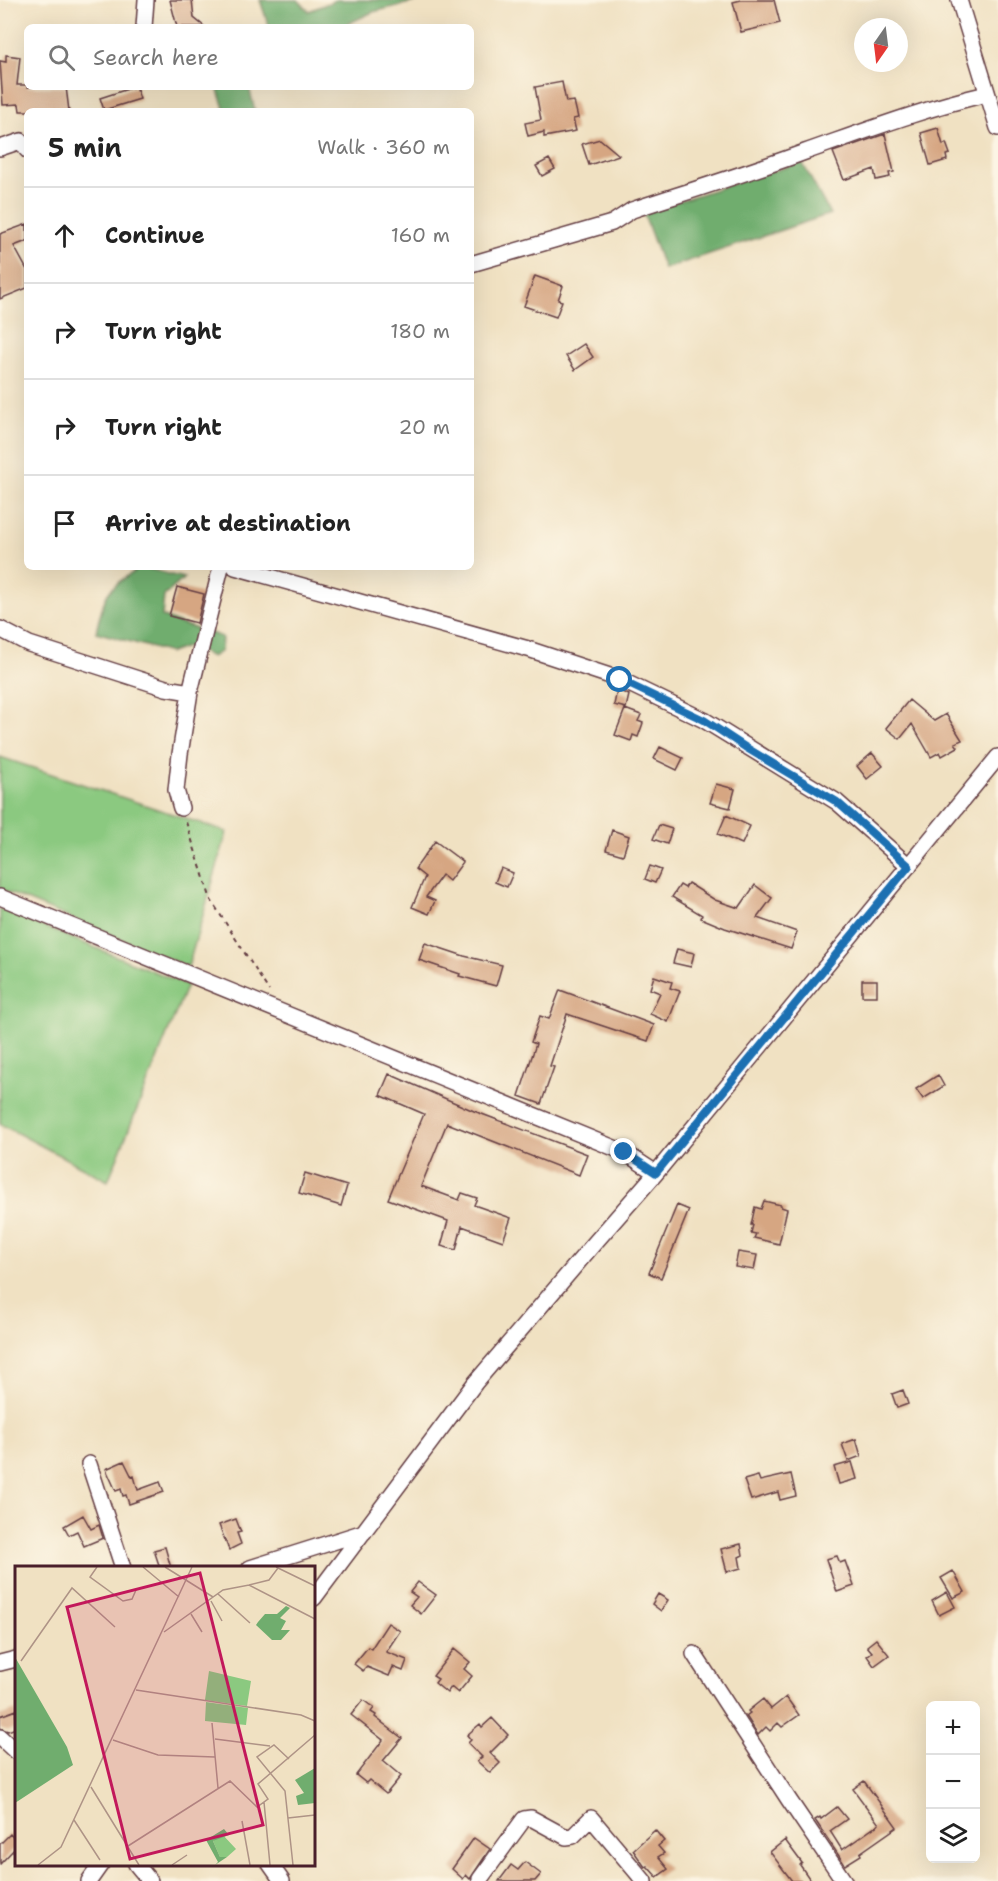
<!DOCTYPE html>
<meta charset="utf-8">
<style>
body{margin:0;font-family:"Shantell Sans",sans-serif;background:#f2f2f2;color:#222}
.controls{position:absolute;right:18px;bottom:18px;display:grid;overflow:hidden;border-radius:9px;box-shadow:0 6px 24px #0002}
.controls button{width:54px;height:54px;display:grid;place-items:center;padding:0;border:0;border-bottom:2px solid #e0e0e0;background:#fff;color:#222;font:30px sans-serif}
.compass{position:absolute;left:854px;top:18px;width:54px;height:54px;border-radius:50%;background:#fff;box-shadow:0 6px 24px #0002;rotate:194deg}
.stop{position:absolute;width:18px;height:18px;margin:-14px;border:4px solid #1f6fb2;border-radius:50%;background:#fff}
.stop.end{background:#1f6fb2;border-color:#fff;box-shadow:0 2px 6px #0008}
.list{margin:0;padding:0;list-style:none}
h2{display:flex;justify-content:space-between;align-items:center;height:78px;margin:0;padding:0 24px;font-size:26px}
h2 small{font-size:20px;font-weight:400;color:#767676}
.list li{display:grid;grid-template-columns:39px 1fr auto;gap:18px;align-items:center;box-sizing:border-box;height:96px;padding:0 24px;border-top:2px solid #e0e0e0}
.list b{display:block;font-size:22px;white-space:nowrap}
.list em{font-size:20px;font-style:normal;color:#767676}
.icon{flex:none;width:33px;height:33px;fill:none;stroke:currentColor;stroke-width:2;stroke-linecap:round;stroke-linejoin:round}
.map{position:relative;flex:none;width:998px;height:1881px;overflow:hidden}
.search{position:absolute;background:#fff;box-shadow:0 6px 24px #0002;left:24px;top:24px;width:450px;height:66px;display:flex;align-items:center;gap:15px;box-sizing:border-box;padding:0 21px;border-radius:9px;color:#767676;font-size:22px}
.panel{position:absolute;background:#fff;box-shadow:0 6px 24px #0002;left:24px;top:108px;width:450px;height:462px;border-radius:9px}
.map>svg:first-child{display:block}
.green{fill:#8bc980;stroke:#6a7456;stroke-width:1.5}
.forest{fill:#70ad6e;stroke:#5d664c;stroke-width:1.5}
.building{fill:#d6a682}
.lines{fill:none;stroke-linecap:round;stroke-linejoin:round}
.minor-casing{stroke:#633c42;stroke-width:18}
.path{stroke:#633c42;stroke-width:2;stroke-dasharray:4.5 4.5;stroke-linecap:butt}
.minor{stroke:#fff;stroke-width:15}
.route{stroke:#1f6fb2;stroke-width:8}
.inset-road{fill:none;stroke:#ae9386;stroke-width:1.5}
.view{fill:#c2185b;fill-opacity:0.15;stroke:#c2185b;stroke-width:3}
.inset-edge{fill:none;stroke:#4a1f2b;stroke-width:3}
</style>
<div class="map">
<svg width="998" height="1881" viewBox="0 0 998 1881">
<rect width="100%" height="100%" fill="#fcf5e5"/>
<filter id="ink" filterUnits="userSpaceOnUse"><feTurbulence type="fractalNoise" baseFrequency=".0167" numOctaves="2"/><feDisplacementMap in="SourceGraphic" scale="12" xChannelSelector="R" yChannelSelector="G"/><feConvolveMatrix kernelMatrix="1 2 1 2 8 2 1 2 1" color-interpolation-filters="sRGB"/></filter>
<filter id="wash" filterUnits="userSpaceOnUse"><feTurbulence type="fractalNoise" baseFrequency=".008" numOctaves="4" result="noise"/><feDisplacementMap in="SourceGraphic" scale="24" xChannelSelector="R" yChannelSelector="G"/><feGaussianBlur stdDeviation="1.35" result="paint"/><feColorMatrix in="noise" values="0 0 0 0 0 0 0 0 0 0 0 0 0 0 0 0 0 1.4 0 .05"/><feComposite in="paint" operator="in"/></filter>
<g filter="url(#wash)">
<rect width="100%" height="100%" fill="#f0e1c2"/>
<path class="green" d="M0,757L227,832L188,967L0,889Z
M0,909L187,985L108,1181L0,1124Z"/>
<path class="forest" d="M260,0H298L309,11L336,0H422L373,12L341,27H269Z
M217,87H249L255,111H225Z
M802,162L830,214L664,269L643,212Z
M135,567H142L184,578L164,596L162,616C181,626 202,629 222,637L221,651L212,657L189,646L170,653L96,632C104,599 103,590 134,572Z"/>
<g id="blocks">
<path class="building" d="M170,0H192L194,18L205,27H177Z
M741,0H774L780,23L741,32L733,2Z
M6,55L20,57L17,85H27V87H66L69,111H20L19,104L3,105L0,61L6,62Z
M562,82L566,102L574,101L578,118L573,119L576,131L544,137V132L528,136L525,123L541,120L535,87Z
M134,87H136L140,99L104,110L100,98Z
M938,128L943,145L946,143L950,154L946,155L947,160L930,165L921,133Z
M885,134L894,172L889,173L890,177L876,180L874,169L844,180L833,152Z
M600,139L619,155L589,165L582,144Z
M549,159L555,169L542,176L536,166Z
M27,224V241L14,246L27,270V288L0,299V234Z
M535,276L563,286L558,300L562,301L556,317L524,306Z
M584,344L593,357L575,370L566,356Z
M177,587L204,594L197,623L169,616Z
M617,690L629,695L626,708L614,705Z
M909,700L934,721L946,714L962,740L955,743L958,747L942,756L940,752L931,757L912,724L900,739L886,728Z
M625,709L641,715L638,721L643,723L638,737L633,735L631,741L615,735Z
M660,747L683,758L677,770L654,759Z
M872,753L883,766L867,779L857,766Z
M716,784L735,789L730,808L710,803Z
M726,815L750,826L742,844L718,834Z
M659,825L672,829L667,844L653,839Z
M612,830L629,836L623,855L606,850Z
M435,841L463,862L449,881L442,875L426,897L435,901L429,914L412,907L425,877L415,869Z
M650,866L661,870L655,883L645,879Z
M501,868L513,873L507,887L495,882Z
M688,883L715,900L739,908L755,885L772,898L757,918L797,932L791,949L725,928L701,918L702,915L672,897L680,885L685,888Z
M425,943L464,956L502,965L496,986L459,976L460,974L419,960Z
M677,949L694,953L691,967L673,963Z
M654,976L672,982L670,988L680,991L668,1022L650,1014L660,993L650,989Z
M862,980H877V996H862Z
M560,990L654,1025L648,1041L567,1014L550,1066L554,1067L541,1104L519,1096L536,1044L531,1042L540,1016L549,1019Z
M389,1074L474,1111L587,1154L579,1175L447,1123L421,1186L459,1200L462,1193L477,1198L474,1205L511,1218L503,1241L462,1226L456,1250L441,1246L448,1221L388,1199L424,1114L380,1095Z
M938,1075L944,1086L923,1099L916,1089Z
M305,1173L347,1186L341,1206L299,1193Z
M764,1201L781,1205V1207L787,1209L779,1244L754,1238L756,1234L751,1233L753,1225H751L755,1207L761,1209Z
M677,1205L689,1210L661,1278L649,1273Z
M738,1252L757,1255L754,1270L735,1267Z
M903,1390L908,1404L897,1408L892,1394Z
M856,1439L861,1456L848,1461L842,1444Z
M124,1461L132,1477L134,1476L138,1490L160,1482L164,1492L129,1504L126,1495L123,1496L121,1489L116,1491L106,1469Z
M852,1462L857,1479L839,1484L834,1467Z
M791,1474L796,1496L780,1500L778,1492L751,1500L744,1480L758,1476L760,1481Z
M83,1515L91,1529L99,1525L103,1538L84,1546L77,1531L69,1535L64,1526Z
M236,1519L241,1532L237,1533L241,1544L229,1550L219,1525Z
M741,1544L743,1555L739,1557L741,1568L727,1572L721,1549Z
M165,1547L171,1568H160L154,1550Z
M837,1556L840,1563L845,1561L854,1586L837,1592L826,1559Z
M953,1571L965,1592L953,1598L941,1578Z
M418,1582L436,1595L421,1614L410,1605L417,1597L410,1592Z
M947,1592L955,1607L939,1615L932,1601Z
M658,1594L668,1600L661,1611L652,1604Z
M388,1623L400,1631L386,1652L407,1660L403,1671L393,1667L389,1676L367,1667L363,1671L354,1664L368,1647L371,1649Z
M876,1639L889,1655L874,1666L867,1656L872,1652L867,1646Z
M454,1649L470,1662L464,1669L472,1676L458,1693L451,1687L447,1693L435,1683L438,1679L433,1676Z
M786,1697L799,1715L782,1727L778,1723L770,1731L766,1727L758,1735L746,1716L750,1713L748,1711L763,1699L771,1709Z
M363,1700L374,1708L371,1712L376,1715L375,1717L402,1738L383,1761L401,1776L386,1794L369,1780L366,1783L356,1775L383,1740L351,1715Z
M16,1710V1728L8,1731L0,1728V1716Z
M492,1718L508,1735L490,1753L500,1763L490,1773L477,1761L482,1757L468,1743L471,1740L467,1735L480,1724L482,1727Z
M864,1781L897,1827L860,1853L861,1855L845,1865L815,1820L820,1817L821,1819L837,1807L847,1819L830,1831L842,1850L879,1824L853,1789Z
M655,1830L664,1841L658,1846L664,1853L658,1857L668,1869L657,1877L647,1866L645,1867L633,1850Z
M10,1834L16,1840V1847L0,1864V1844Z
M474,1838L490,1849L470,1879L466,1875L463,1879L452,1869Z
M785,1840L802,1863L800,1865L811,1881H792L770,1852Z
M525,1862L541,1874L535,1881H499L511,1865L518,1870Z"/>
</g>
</g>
<g filter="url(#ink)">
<use href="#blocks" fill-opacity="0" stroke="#633c42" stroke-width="1.5"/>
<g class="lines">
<g class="minor-casing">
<path id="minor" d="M959,0L998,128
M144,27L146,0
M0,148L21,141L27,150
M471,264L612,223L632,210C690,191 748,173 805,152C865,131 925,108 987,94
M235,567L528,649L619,679L704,720L837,802L909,866
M0,629L29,644L166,688L190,692
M181,808L176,790L180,754L190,692L221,567
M0,897L624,1152L656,1173
M89,1464L123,1568
M250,1568L364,1532
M314,1598L475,1383L592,1246L656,1173L998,757
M694,1654L789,1800L844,1881
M0,1663L16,1659
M0,1737L16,1752
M136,1864L150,1881
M270,1864L282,1881
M480,1879L524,1819L531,1818L566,1837L573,1836L591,1818L644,1881
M89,1881L101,1864"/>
</g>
<path class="path" d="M186,822L211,900L269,991"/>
<use href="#minor" class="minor"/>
</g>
</g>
<g class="lines" filter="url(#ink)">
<path class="route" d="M620,680L704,720L745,747L837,802L909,866L656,1173L624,1152"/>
</g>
<g transform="translate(15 1566)">
<rect width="300" height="300" fill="#f0e1c2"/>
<path d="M194,105L236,115L232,140L190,134ZM191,136L233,142L231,159L190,155ZM207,268L221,283L212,291H205L198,275Z" fill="#8bc980"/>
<path d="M271,40L275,42L265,52L271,55L266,64H275L266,74H257L241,59L243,56L250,48H262ZM0,91L52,181L58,199L0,237ZM300,202V237L283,239L281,230L289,227L280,214ZM209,263L214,269L198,275L205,291H212L200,299L203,296L191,274Z" fill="#70ad6e"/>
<path class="inset-road" d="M82,1L75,11L108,35L117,33L121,24M128,1L164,31M150,1L198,31M261,1L300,20M234,19L254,14L263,2M203,28L235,57M196,35L207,55M176,48L187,66M149,66L208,24L234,19L300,53M6,95L57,22L100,61M121,124L286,149L300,155M197,157L203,222M200,173L255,180M98,174L143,189L200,191M274,193L259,179L242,191L270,225L278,299M76,221L124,299M249,236L255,299M273,252L300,249M59,254L85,294M227,255L235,299M113,280L215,215L242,241L253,233L243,218L300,169M23,299L46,281L177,1M157,299L172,289"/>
<path class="view" d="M185,7L248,259L115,293L52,41Z"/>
<rect width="300" height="300" class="inset-edge"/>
</g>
</svg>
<div class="controls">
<button>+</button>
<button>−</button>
<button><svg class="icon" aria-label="layers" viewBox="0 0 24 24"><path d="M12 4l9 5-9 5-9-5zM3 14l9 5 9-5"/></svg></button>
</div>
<svg class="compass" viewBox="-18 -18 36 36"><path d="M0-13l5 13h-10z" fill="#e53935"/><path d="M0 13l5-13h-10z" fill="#767676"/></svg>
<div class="stop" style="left:620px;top:680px"></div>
<div class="stop end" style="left:624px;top:1152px"></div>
<div class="search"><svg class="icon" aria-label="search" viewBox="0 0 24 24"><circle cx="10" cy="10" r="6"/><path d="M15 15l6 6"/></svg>Search here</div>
<section class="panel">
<h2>5 min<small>Walk · 360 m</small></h2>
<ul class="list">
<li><svg class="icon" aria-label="ahead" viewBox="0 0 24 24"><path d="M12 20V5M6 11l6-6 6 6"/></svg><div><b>Continue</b></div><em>160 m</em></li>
<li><svg class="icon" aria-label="right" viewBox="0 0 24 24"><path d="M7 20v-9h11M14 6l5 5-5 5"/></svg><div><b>Turn right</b></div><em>180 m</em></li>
<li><svg class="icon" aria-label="right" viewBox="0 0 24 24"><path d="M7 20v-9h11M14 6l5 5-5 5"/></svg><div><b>Turn right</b></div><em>20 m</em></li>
<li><svg class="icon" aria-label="arrive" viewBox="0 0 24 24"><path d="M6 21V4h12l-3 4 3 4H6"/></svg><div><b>Arrive at destination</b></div></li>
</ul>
</section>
</div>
